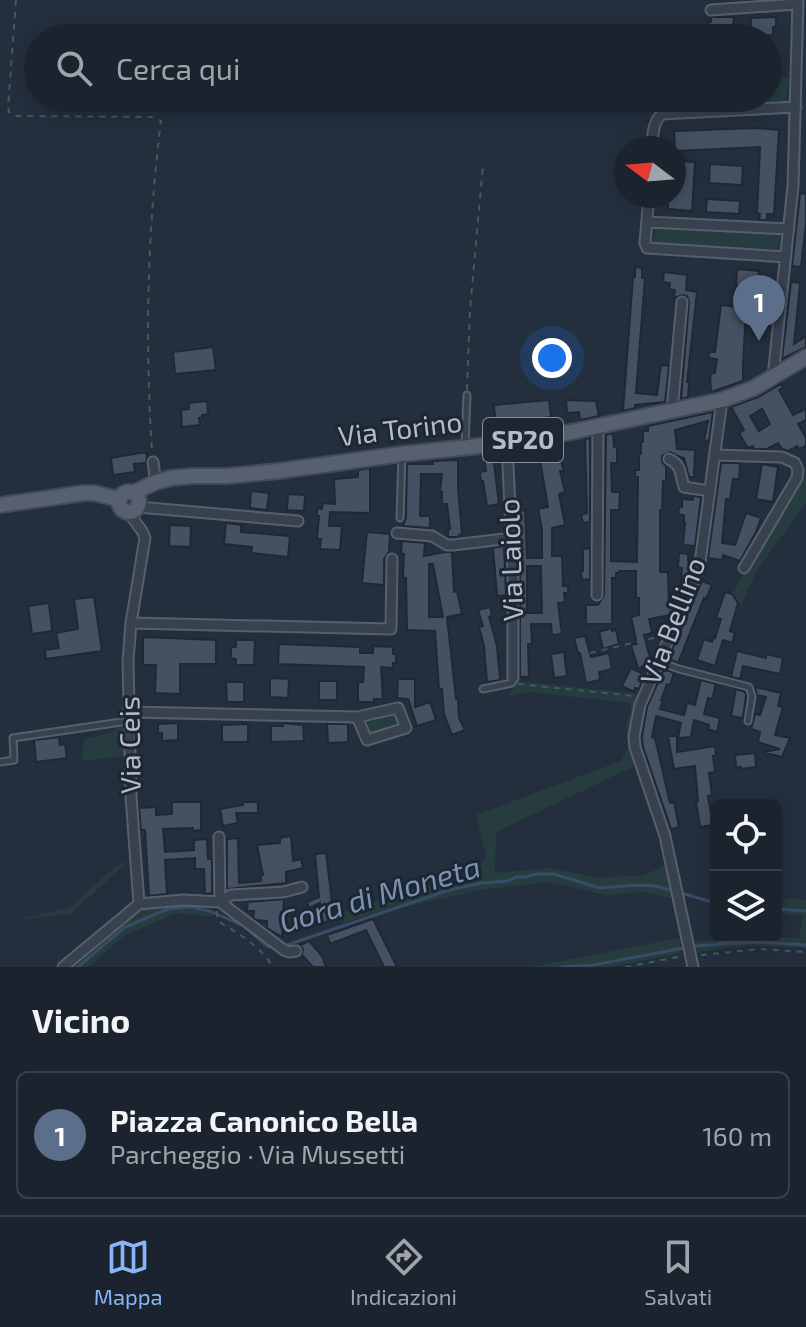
<!DOCTYPE html>
<html lang="it">
<meta charset="utf-8">
<style>
body{margin:0;font-family:"Exo 2",sans-serif;background:#242b36;color:#f1f3f6}
.controls{position:absolute;right:24px;bottom:24px;display:grid;overflow:hidden;border-radius:12px;box-shadow:0 4px 20px #0003}
.controls button{width:72px;height:72px;display:grid;place-items:center;padding:0;border:0;border-bottom:2px solid #39404a;background:#1b232e;color:#f1f3f6;font:40px sans-serif}
.compass{position:absolute;left:614px;top:136px;width:72px;height:72px;border-radius:50%;background:#1b232e;box-shadow:0 4px 20px #0003;rotate:286deg}
.you{position:absolute;left:552px;top:358px;width:28px;height:28px;margin:-20px;border:6px solid #fff;border-radius:50%;background:#1a73e8;box-shadow:0 0 0 12px #1a73e833}
.badge{display:grid;place-items:center;width:52px;height:52px;border-radius:50%;background:#8ab4f8;color:#fff;font-size:26px;font-weight:700}
.pin{position:absolute;translate:-50% -66px;filter:drop-shadow(0 2px 4px #0008)}
.pin::after{content:'';position:absolute;top:42px;width:28px;height:24px;background:inherit;clip-path:polygon(0 0,100% 0,50% 100%)}
.list{margin:0;padding:0;list-style:none}
h2{display:flex;justify-content:space-between;align-items:center;height:104px;margin:0;padding:0 32px;font-size:34px}
h2 small{font-size:26px;font-weight:400;color:#a0a4aa}
.list li{display:grid;grid-template-columns:52px 1fr auto;gap:24px;align-items:center;box-sizing:border-box;height:128px;margin:0 16px 16px;padding:0 16px;border:2px solid #39404a;border-radius:12px}
.list b{display:block;font-size:30px;white-space:nowrap}
.list p{margin:0;font-size:26px;white-space:nowrap;color:#a0a4aa}
.list em{font-size:26px;font-style:normal;color:#a0a4aa}
.icon{flex:none;width:44px;height:44px;fill:none;stroke:currentColor;stroke-width:2;stroke-linecap:round;stroke-linejoin:round}
.map{position:relative;flex:none;width:806px;height:967px;overflow:hidden}
.search{position:absolute;background:#1b232e;box-shadow:0 4px 20px #0003;left:24px;right:24px;top:24px;height:88px;display:flex;align-items:center;gap:20px;box-sizing:border-box;padding:0 28px;border-radius:44px;color:#a0a4aa;font-size:30px}
.sheet{height:248px;background:#1b232e}
nav{display:flex;justify-content:space-around;align-items:center;box-sizing:border-box;height:112px;border-top:2px solid #39404a;background:#1b232e;font-size:22px;color:#a0a4aa}
nav a{display:grid;justify-items:center;gap:4px}
nav .on{color:#8ab4f8}
.map>svg:first-child{display:block}
.green{fill:#263c3f}
.lines{fill:none;stroke-linecap:round;stroke-linejoin:round}
.stream{stroke:#394c67;stroke-width:3}
.building{fill:#455162;stroke:#1f2835;stroke-width:2;fill-rule:evenodd}
.lane-casing{stroke:#565f6c;stroke-width:9}
.street-casing{stroke:#565f6c;stroke-width:13}
.primary-casing{stroke:#414a57;stroke-width:18}
.path{stroke:#44595c;stroke-width:2;stroke-dasharray:6 6;stroke-linecap:butt}
.lane{stroke:#38414e;stroke-width:5}
.street{stroke:#38414e;stroke-width:9}
.primary{stroke:#56606e;stroke-width:14}
.labels{text-anchor:middle;stroke-width:6;stroke-linejoin:round;paint-order:stroke}
.shield{fill:#1d2633;stroke:#878f9c;stroke-width:2}
.shield-label{font-size:26px;font-weight:bold;fill:#b4bcc9}
.street-label{font-size:28px;fill:#b4bcc9;stroke:#1d2633}
.water-label{font-size:30px;font-style:italic;fill:#7c92b1;stroke:#1d2633}
</style>
<div class="map">
<svg width="806" height="967" viewBox="0 0 806 967">
<rect width="100%" height="100%" fill="#242f3e"/>
<path class="green" d="M789,78L786,101L685,107L684,103H670V107L649,109L650,98H768V79Z
M655,225L711,228V232L724,233V229L780,231L779,255L653,246Z
M806,473V503L757,570L741,605L733,593L799,477Z
M516,681L641,694C631,723 629,735 637,765L496,832L495,873L549,868L595,877L641,876L667,865L671,898L644,892L606,895L550,882L479,890L400,908L398,905L344,923L343,912L464,874L487,859L476,815L621,761L627,749V723L630,713L631,703L528,692L509,697Z
M398,708L406,728L367,740L357,717Z
M124,725L125,756L82,761L84,739L109,733Z
M130,859L71,914L17,920L70,907L115,867Z
M788,898L806,900V948L752,946L695,952L693,942L732,938H799L803,916L776,913V904L779,905Z
M162,907L172,909H193L213,913V917L176,913L124,936L88,967H70L119,924L141,909Z
M679,938L681,953L610,967H531Z"/>
<g class="lines">
<path class="stream" d="M681,893L716,903
M776,909L806,911
M284,946L449,890L481,883L508,881L516,877H525L536,874H554L600,888L639,885L655,886L674,891
M78,967L125,927L168,909L192,907L212,912L244,926L267,946L277,948
M561,967L594,965L694,946L758,942L806,945"/>
</g>
<path class="building" d="M711,17H734L732,38H708V22H711Z
M776,17V27H773V35L750,36L751,18Z
M756,128L779,130L774,214H767V220H759L760,214L757,213L760,147L675,151L674,131Z
M674,161L695,162L692,211L668,209V196H674Z
M710,164L743,166L742,185L709,183Z
M806,193V223L801,267L792,266L800,194Z
M707,199L740,201L739,214L706,212Z
M635,267L642,268V278H645L636,393L657,395L661,365L669,366L665,402L635,405V408L623,411L633,277H635Z
M737,269L759,271L757,298L771,299L770,302H773V309L771,314L746,311L743,363V381L711,392L710,374L715,373L717,359L709,358V352H715L721,305L739,307L741,287L736,286Z
M664,272L687,275L686,290L697,292L687,382H689L688,397L681,399L689,302L687,296L683,295L674,298L675,290L669,289L670,283L663,282Z
M791,282L800,283L794,344L806,336V347L782,359Z
M213,347L216,370L175,374L173,352Z
M781,384L783,388L779,390L793,415L806,409V420L798,424L806,438V446L799,449L797,446L788,451L782,449L778,443L767,449H754L753,446L748,448L739,433L744,430L731,407L758,397ZM762,409L770,424L759,431L750,416Z
M549,400L551,417L509,422V424L496,426L494,405Z
M566,400L596,401L599,416L580,420L579,412L567,413Z
M207,401L208,414L202,415V418H199L200,425L182,427L181,410L189,409V403Z
M713,412L709,441L704,440L708,421L675,430L677,449L695,450L694,477H689L684,458L680,457L670,452L662,456V462L666,466V482L663,481L662,510H660V572H668L669,608L675,607L671,615L649,619L652,633L644,635L650,658L653,657L649,665L638,668L631,645L637,644L631,617L639,615V598H636V571H619V573H616V578H612V624H586V605H598L604,595L606,435L613,433L614,447L617,446V463H611L612,492H620L619,510H611V561L637,562L638,477H635V470H639V454H641V442H643V431H648V426Z
M590,438V522L583,523L581,515L587,513L585,439Z
M556,445L564,471H560L565,492L559,494L565,525L552,528V556H562L563,586H568V593H564L565,602L558,603L562,634L552,635L551,624H531L532,644H528L529,677H520V571L518,511L525,510L527,558H542V529L538,509L548,507L538,448ZM527,566H541L542,613H527Z
M140,453H147V457L146,463L134,464L135,472L113,475L111,458Z
M493,455L499,504L487,506L483,481H481L480,472L486,471L484,456Z
M458,460V489L462,534L459,535V537H448V529H450L447,504H442V492H440L442,474H421L420,516H430V528L403,526L406,518L407,464H433L432,461Z
M721,463H742L740,464L739,479H733L730,500L726,499L722,543L735,545L746,513L761,518L756,532L740,561L723,555L722,560L708,558Z
M762,464L778,467L773,502L756,499Z
M370,468V513L330,512L329,526H342L340,550L320,549L321,539H317L319,516H317V508L322,509L323,503L335,504L334,479L358,477V470Z
M251,491L269,493L267,510L250,508Z
M288,494L305,495L304,511L287,510Z
M693,496L701,497L695,546L683,545L685,523H684V515L678,514L679,507H682V499L693,500Z
M226,523L241,525V532L290,536L288,557L251,553L252,547L224,544Z
M170,525L191,526L190,547L169,546Z
M367,532L390,534L389,552L384,559V585L362,583Z
M402,541L425,543L424,556L445,552H452L454,592L457,591L462,614L447,617L456,699H458L459,718L465,730L452,735L444,714L442,689H439L435,631L407,630L406,578H403L404,554L401,553ZM429,564H433L443,617H429Z
M504,546L506,595L497,596L493,548Z
M590,548V579L582,580L581,572L583,571V549Z
M679,553L688,554V561L693,562L685,582L681,581L682,568L678,567Z
M702,581L712,585L706,599L704,598L678,663L668,659Z
M725,592L732,594L738,603L730,631L735,633L732,643L723,640L715,666L697,660L704,639L712,642L713,637L715,638L721,619L716,618Z
M94,597L102,651L46,659L45,650L59,648L56,633L78,629L74,599Z
M49,603L52,631L32,634L28,606Z
M490,607L492,616L489,617L497,646L500,680L487,682L484,646L479,627L483,626L478,610Z
M612,628V631L616,630L619,644L603,649L599,632Z
M585,636L591,657L609,653L612,669L599,672L600,680L586,683L580,653H578L574,638Z
M143,637L216,640V664H180V694L155,693L156,665H143Z
M236,640H255L254,665H236V659L231,658V647H236Z
M279,644L360,647V653H373V646L393,647V654H396V663H393V668L381,667L383,699H374V702H358V682H363L364,667L278,664Z
M737,651L766,658V654L783,658L780,674L743,666L740,679L731,677Z
M564,652L567,676L554,678L551,654Z
M631,668L645,675L639,689L635,688L634,692L622,686Z
M664,669L674,673L670,685L667,684L661,700H663L660,709L684,715L687,703L695,705L701,680L716,684L712,699L708,698L704,714L720,718L717,732L708,729L709,725L694,720L691,737L678,738L681,723L656,716L652,737L655,738L670,803L674,802L679,827L671,829L643,747L642,736L647,707Z
M270,678L289,679L288,698L270,697Z
M398,679H415V707L430,702L436,720L417,726L408,699L397,698Z
M319,681H337V700H319Z
M226,682H244V702H227Z
M755,687L781,693L778,706L783,707L775,735L790,738L782,757L763,752L780,749L758,742L760,732L751,729L755,714L760,715L766,697L757,695Z
M736,689L745,692L746,696L743,718L731,716Z
M178,723V740L162,741V733H158V724Z
M283,723L303,725L304,741L271,742V726H283Z
M248,724V742H222V725Z
M327,724H348V742L328,743Z
M668,736H677V752L715,746L716,756H713L715,772L709,773L712,795L708,796L713,825L700,827L696,801H698L695,766L674,769Z
M59,737L60,745L65,744L67,758L36,762L34,740Z
M755,753L756,767L741,769V767H736L735,755Z
M172,802H201V830L193,831V828L163,829L165,852L194,850V840L207,839L208,859H212V893L205,894L204,869H195V858L165,860L167,894L149,896L145,830H141L139,808L156,807V815L172,814Z
M243,802H258V813H236L238,823L223,826L220,809L243,805Z
M291,836L293,861L301,859L303,868L286,872V883L227,889V839L238,838L239,883L261,881V875H263L257,845L280,843V838Z
M326,853L334,919L323,923L320,903L309,908L307,902L319,897L315,854Z
M284,899L282,937L267,928V921L257,920L253,918L254,911H247L248,902Z
M373,919L397,967H384L366,930L330,944L327,935Z
M309,941L322,956L326,967H313L302,955L303,949L300,945Z"/>
<g class="lines">
<g class="lane-casing">
<path id="lane" d="M465,446L467,395
M400,518L402,455
M660,662L679,669L749,687L752,696L748,721
M483,689L512,683L513,679
M0,762L14,760L13,738L128,721"/>
</g>
<g class="street-casing">
<path id="street" d="M711,10L798,4
M652,148C653,136 652,123 662,114L796,107
M649,196L645,243L647,248L786,257
M647,222L789,229
M773,377L793,186L798,0
M672,411L682,302
M507,443L513,571V678
M715,455L782,457L795,463L798,470L797,478L744,568
M669,459C682,465 680,475 684,487L710,491
M153,462L156,484
M138,507L298,521
M129,513L142,531L145,538L131,623L128,661L131,796L139,904
M397,533L432,536L447,545H453L512,538
M597,595L598,426
M131,623L391,629L392,559
M129,712L357,717L398,708L406,728L367,740L357,717
M219,837L220,902L284,950L289,952L296,951
M139,904L183,900L220,902L231,895L283,892L302,887
M63,967L139,904
M693,967L665,836L635,747L634,736L640,705L694,581L700,563L722,400"/>
</g>
<g class="primary-casing">
<path id="primary" d="M119 502a10 10 0 1 1 20 0a10 10 0 1 1-20 0Z
M133,493L156,482L171,478L192,476H227L279,471L402,454L499,444L571,432L722,400L754,388L806,357
M0,505L84,493H94L118,499"/>
</g>
<path class="path" d="M16,0L8,107L9,112L15,116L151,117L161,121C147,234 145,340 152,453
M467,390L470,309L483,165
M590,653L658,637
M518,684L635,696
M217,911V918L221,923C242,936 260,946 273,967
M701,955L759,949L806,952
M625,967L683,956"/>
<use href="#lane" class="lane"/>
<use href="#street" class="street"/>
<use href="#primary" class="primary"/>
</g>
<g class="labels">
<rect class="shield" x="483" y="418" width="80" height="44" rx="6"/>
<g class="shield-label">
<text x="523" y="449">SP20</text>
</g>
<g class="street-label">
<text transform="translate(400 429) rotate(-7)" y="10">Via Torino</text>
<text transform="translate(511 560) rotate(-92)" y="10">Via Laiolo</text>
<text transform="translate(673 621) rotate(-69)" y="10">Via Bellino</text>
<text transform="translate(130 745) rotate(-91)" y="10">Via Ceis</text>
</g>
<g class="water-label">
<text transform="translate(380 895) rotate(-16)" y="10">Gora di Moneta</text>
</g>
</g>
</svg>
<div class="controls">
<button><svg class="icon" aria-label="locate" viewBox="0 0 24 24"><circle cx="12" cy="12" r="6"/><path d="M12 2v4M12 18v4M2 12h4M18 12h4"/></svg></button>
<button><svg class="icon" aria-label="layers" viewBox="0 0 24 24"><path d="M12 4l9 5-9 5-9-5zM3 14l9 5 9-5"/></svg></button>
</div>
<svg class="compass" viewBox="-18 -18 36 36"><path d="M0-13l5 13h-10z" fill="#e53935"/><path d="M0 13l5-13h-10z" fill="#a0a4aa"/></svg>
<div class="you"></div>
<div class="pin badge" style="left:759px;top:341px;background:#5c6f8a">1</div>
<div class="search"><svg class="icon" aria-label="search" viewBox="0 0 24 24"><circle cx="10" cy="10" r="6"/><path d="M15 15l6 6"/></svg>Cerca qui</div>
</div>
<section class="sheet">
<h2>Vicino<small></small></h2>
<ul class="list">
<li><span class="badge" style="background:#5c6f8a">1</span><div><b>Piazza Canonico Bella</b><p>Parcheggio · Via Mussetti</p></div><em>160 m</em></li>
</ul>
</section>
<nav>
<a class="on"><svg class="icon" aria-label="map" viewBox="0 0 24 24"><path d="M3 6l6-2 6 2 6-2v14l-6 2-6-2-6 2zM9 4v14M15 6v14"/></svg>Mappa</a>
<a><svg class="icon" aria-label="directions" viewBox="0 0 24 24"><path d="M12 3l9 9-9 9-9-9zM9 14v-3h6M13 9l2 2-2 2"/></svg>Indicazioni</a>
<a><svg class="icon" aria-label="saved" viewBox="0 0 24 24"><path d="M7 4h10v16l-5-4-5 4z"/></svg>Salvati</a>
</nav>
